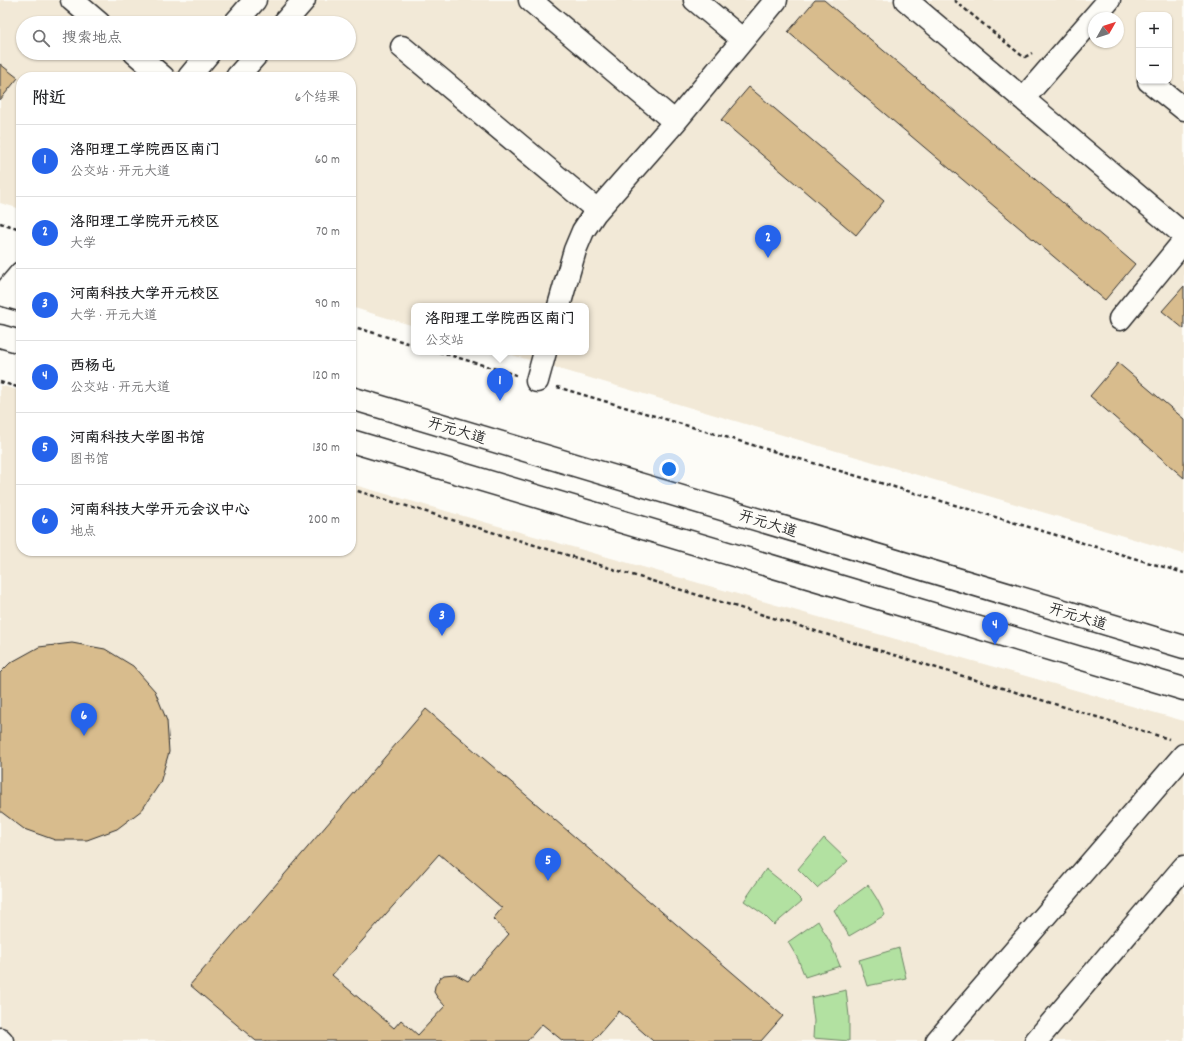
<!DOCTYPE html>
<html lang="zh">
<meta charset="utf-8">
<style>
body{margin:0;font-family:Dekko,"LXGW WenKai TC",sans-serif;background:#f6f6f6;color:#202124}
.controls{position:absolute;right:12px;top:12px;display:grid;overflow:hidden;border-radius:8px;box-shadow:0 1px 3px #0004}
.controls button{width:36px;height:36px;display:grid;place-items:center;padding:0;border:0;border-bottom:1px solid #e0e0e0;background:#fff;color:#202124;font:20px sans-serif}
.compass{position:absolute;left:1088px;top:12px;width:36px;height:36px;border-radius:50%;background:#fff;box-shadow:0 1px 3px #0004;rotate:51deg}
.you{position:absolute;left:669px;top:469px;width:14px;height:14px;margin:-10px;border:3px solid #fff;border-radius:50%;background:#1a73e8;box-shadow:0 0 0 6px #1a73e833}
.badge{display:grid;place-items:center;width:26px;height:26px;border-radius:50%;background:#2563eb;color:#fff;font-size:13px;font-weight:700}
.pin{position:absolute;translate:-50% -33px;filter:drop-shadow(0 1px 2px #0008)}
.pin::after{content:'';position:absolute;top:21px;width:14px;height:12px;background:inherit;clip-path:polygon(0 0,100% 0,50% 100%)}
.popup{position:absolute;left:411px;top:303px;width:178px;height:52px;box-sizing:border-box;display:grid;place-content:center;border-radius:8px;background:#fff;filter:drop-shadow(0 1px 3px #0005);font-size:13px;white-space:nowrap;color:#757577}
.popup b{font-size:15px;color:#202124}
.popup::after{content:'';position:absolute;left:50%;top:100%;margin-left:-8px;border:8px solid transparent;border-top-color:#fff}
.list{margin:0;padding:0;list-style:none}
h2{display:flex;justify-content:space-between;align-items:center;height:52px;margin:0;padding:0 16px;font-size:17px}
h2 small{font-size:13px;font-weight:400;color:#757577}
.list li{display:grid;grid-template-columns:26px 1fr auto;gap:12px;align-items:center;box-sizing:border-box;height:72px;padding:0 16px;border-top:1px solid #e0e0e0}
.list b{display:block;font-size:15px;white-space:nowrap}
.list p{margin:0;font-size:13px;white-space:nowrap;color:#757577}
.list em{font-size:13px;font-style:normal;color:#757577}
.icon{flex:none;width:22px;height:22px;fill:none;stroke:currentColor;stroke-width:2;stroke-linecap:round;stroke-linejoin:round}
.map{position:relative;flex:none;width:1184px;height:1041px;overflow:hidden}
.search{position:absolute;background:#fff;box-shadow:0 1px 3px #0004;left:16px;top:16px;width:340px;height:44px;display:flex;align-items:center;gap:10px;box-sizing:border-box;padding:0 14px;border-radius:22px;color:#757577;font-size:15px}
.panel{position:absolute;background:#fff;box-shadow:0 1px 3px #0004;left:16px;top:72px;width:340px;height:484px;border-radius:16px}
.map>svg:first-child{display:block}
.built{fill:#f2e9d7;fill-rule:evenodd}
.green{fill:#b2e1a1;stroke:#6e8666}
.building{fill:#d8bc8d;stroke:#2b2b2b;fill-rule:evenodd}
.lines{fill:none;stroke-linecap:round;stroke-linejoin:round}
.minor-casing{stroke:#2b2b2b;stroke-width:25}
.major-casing{stroke:#2b2b2b;stroke-width:25}
.path{stroke:#2b2b2b;stroke-width:2.5;stroke-dasharray:4 3;stroke-linecap:butt}
.minor{stroke:#fdfcf7;stroke-width:22}
.major{stroke:#fdfcf7;stroke-width:22}
.labels{text-anchor:middle;stroke-width:4;stroke-linejoin:round;paint-order:stroke}
.street-label{font-size:15px;fill:#2b2b2b;stroke:#fdfcf7}
</style>
<div class="map">
<svg width="1184" height="1041" viewBox="0 0 1184 1041">
<rect width="100%" height="100%" fill="#fdfcf7"/>
<filter id="ink" filterUnits="userSpaceOnUse"><feTurbulence type="fractalNoise" baseFrequency=".025" numOctaves="2"/><feDisplacementMap in="SourceGraphic" scale="8" xChannelSelector="R" yChannelSelector="G"/><feConvolveMatrix kernelMatrix="1 2 1 2 8 2 1 2 1" color-interpolation-filters="sRGB"/></filter>
<g filter="url(#ink)">
<path class="built" d="M0,0H1184V554L502,352H586V306H414V326L351,307V77H21V209L0,203ZM1139,15H1169V81H1139ZM1094,18H1118V42H1094ZM23,23H349V53H23Z
M0,385L21,391V551H351V484L1184,721V1041H0Z"/>
<path class="green" d="M824,838L848,861L817,888L798,869Z
M766,869L786,885L802,901L774,925L763,914L744,901Z
M868,885L877,899L885,915L849,936L834,910Z
M818,921L831,944L840,966L805,977L798,959L788,942Z
M899,948L906,978L867,986L859,960Z
M846,990L849,1016V1041L813,1038L814,1021L811,998Z"/>
<path class="building" d="M815,0H824L1135,264L1105,300L788,32Z
M0,64L18,78L0,100Z
M749,87L884,201L856,235L721,120Z
M1184,286V329L1162,311Z
M1118,363L1184,419V478L1090,396Z
M72,643L105,649L133,666L155,691L167,721L169,752L160,783L142,810L117,829L87,840H55L24,829L0,811V673L10,663L39,647Z
M426,709L783,1016L761,1041H653L619,1011L593,1041H563L542,1024L527,1041H256L190,985ZM439,854L502,908L493,919L509,934L468,981L455,974L444,975L440,978L435,986L434,992L437,997L445,1006L418,1035L401,1020L394,1028L332,975Z"/>
<g class="lines">
<g class="minor-casing">
<path id="minor" d="M72,0L99,23
M530,0L675,122
M695,0L743,40
M906,0L1184,235
M235,23L255,0
M284,23L304,0
M402,47L597,210
M135,53L163,77
M189,77L209,53
M237,77L258,53
M1149,81L1184,109
M1023,99L1109,0
M3,294L21,273
M559,306L575,250L583,231L595,213L675,122L776,0
M1120,319L1184,241
M537,381L545,352
M0,1039L2,1041
M937,1041L1184,755
M1036,1041L1184,867"/>
</g>
<g class="major-casing">
<path id="major" d="M0,294L21,300
M0,336L21,342
M351,398L1184,647
M351,441L1184,689"/>
</g>
<path class="path" d="M954,0L1021,55L1025,57L1032,53
M0,223L21,229
M351,326L414,345
M439,352L516,375
M0,382L21,388
M557,387L1184,573
M351,489L1169,739"/>
<use href="#minor" class="minor"/>
<use href="#major" class="major"/>
</g>
</g>
<g class="labels">
<g class="street-label">
<text transform="translate(457 430) rotate(17)" y="5">开元大道</text>
<text transform="translate(768 523) rotate(17)" y="5">开元大道</text>
<text transform="translate(1078 616) rotate(17)" y="5">开元大道</text>
</g>
</g>
</svg>
<div class="controls">
<button>+</button>
<button>−</button>
</div>
<svg class="compass" viewBox="-18 -18 36 36"><path d="M0-13l5 13h-10z" fill="#e53935"/><path d="M0 13l5-13h-10z" fill="#757577"/></svg>
<div class="you"></div>
<div class="pin badge" style="left:500px;top:401px">1</div>
<div class="popup"><b>洛阳理工学院西区南门</b>公交站</div>
<div class="pin badge" style="left:768px;top:258px">2</div>
<div class="pin badge" style="left:442px;top:636px">3</div>
<div class="pin badge" style="left:995px;top:645px">4</div>
<div class="pin badge" style="left:548px;top:881px">5</div>
<div class="pin badge" style="left:84px;top:736px">6</div>
<div class="search"><svg class="icon" aria-label="search" viewBox="0 0 24 24"><circle cx="10" cy="10" r="6"/><path d="M15 15l6 6"/></svg>搜索地点</div>
<section class="panel">
<h2>附近<small>6个结果</small></h2>
<ul class="list">
<li><span class="badge">1</span><div><b>洛阳理工学院西区南门</b><p>公交站 · 开元大道</p></div><em>60 m</em></li>
<li><span class="badge">2</span><div><b>洛阳理工学院开元校区</b><p>大学</p></div><em>70 m</em></li>
<li><span class="badge">3</span><div><b>河南科技大学开元校区</b><p>大学 · 开元大道</p></div><em>90 m</em></li>
<li><span class="badge">4</span><div><b>西杨屯</b><p>公交站 · 开元大道</p></div><em>120 m</em></li>
<li><span class="badge">5</span><div><b>河南科技大学图书馆</b><p>图书馆</p></div><em>130 m</em></li>
<li><span class="badge">6</span><div><b>河南科技大学开元会议中心</b><p>地点</p></div><em>200 m</em></li>
</ul>
</section>
</div>
